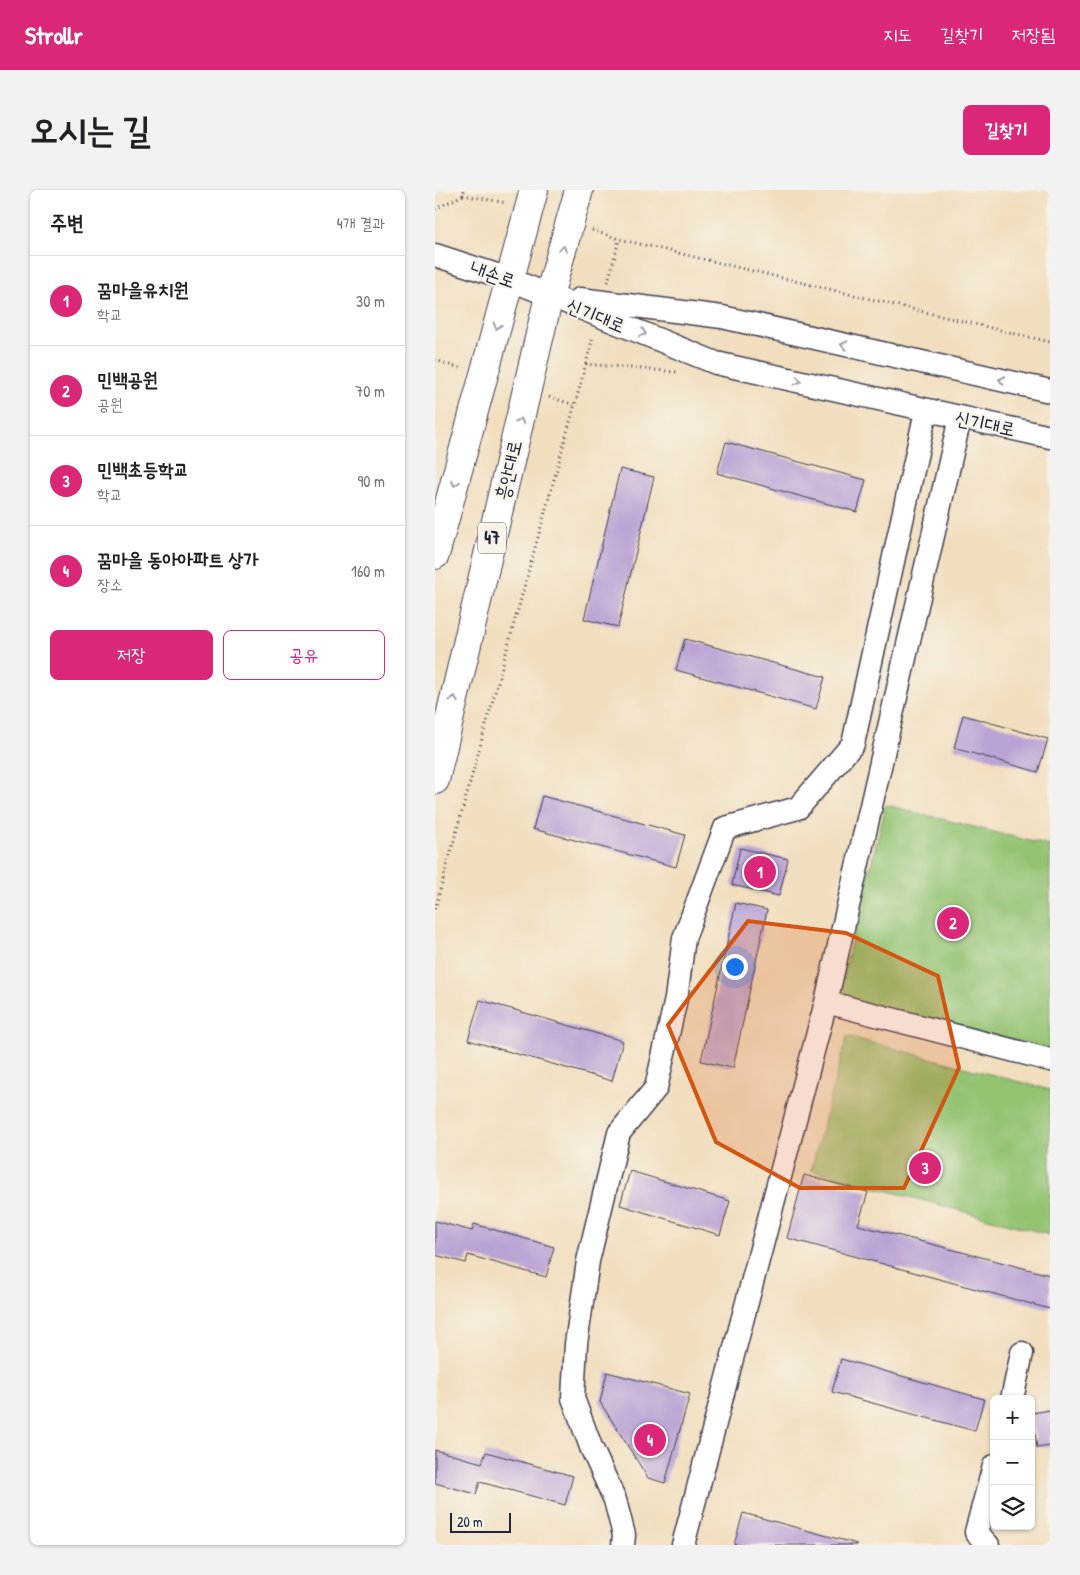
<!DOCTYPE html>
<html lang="ko">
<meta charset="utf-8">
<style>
body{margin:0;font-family:"Patrick Hand","Poor Story",sans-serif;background:#f2f2f2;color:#202124}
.controls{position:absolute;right:15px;bottom:15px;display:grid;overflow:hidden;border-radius:8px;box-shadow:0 1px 4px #0004}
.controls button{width:45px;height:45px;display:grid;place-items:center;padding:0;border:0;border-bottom:1px solid #e0e0e0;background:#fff;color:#202124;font:25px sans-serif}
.scale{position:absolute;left:15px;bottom:12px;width:61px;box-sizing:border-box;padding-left:5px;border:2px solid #22223b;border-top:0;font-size:14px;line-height:18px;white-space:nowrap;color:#22223b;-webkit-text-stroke:4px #f7f3e8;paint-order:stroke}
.you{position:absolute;left:299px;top:776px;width:18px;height:18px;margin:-12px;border:4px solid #fff;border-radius:50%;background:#1a73e8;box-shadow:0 0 0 8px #1a73e833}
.badge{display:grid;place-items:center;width:32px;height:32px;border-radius:50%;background:#db2777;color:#fff;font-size:16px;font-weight:700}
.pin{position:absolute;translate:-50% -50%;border:2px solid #fff;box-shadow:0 1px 5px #0006}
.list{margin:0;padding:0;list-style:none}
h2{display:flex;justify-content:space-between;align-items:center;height:65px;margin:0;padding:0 20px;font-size:21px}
h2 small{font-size:16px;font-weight:400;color:#757577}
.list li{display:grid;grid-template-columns:32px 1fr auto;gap:15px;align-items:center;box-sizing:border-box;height:90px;padding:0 20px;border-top:1px solid #e0e0e0}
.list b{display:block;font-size:19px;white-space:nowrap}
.list p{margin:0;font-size:16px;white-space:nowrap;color:#757577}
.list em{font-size:16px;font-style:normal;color:#757577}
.actions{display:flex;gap:10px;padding:15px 20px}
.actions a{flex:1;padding:11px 0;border:1px solid #db2777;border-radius:8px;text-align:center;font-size:18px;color:#db2777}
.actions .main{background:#db2777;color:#fff}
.icon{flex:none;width:28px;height:28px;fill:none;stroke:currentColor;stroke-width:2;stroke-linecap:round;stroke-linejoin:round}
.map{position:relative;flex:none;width:615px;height:1355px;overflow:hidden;border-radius:8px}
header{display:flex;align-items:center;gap:30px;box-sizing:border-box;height:70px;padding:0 25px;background:#db2777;color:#fff}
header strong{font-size:24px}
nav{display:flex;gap:28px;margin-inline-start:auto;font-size:18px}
.intro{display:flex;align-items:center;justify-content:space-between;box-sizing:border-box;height:120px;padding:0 30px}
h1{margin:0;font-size:35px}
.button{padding:12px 22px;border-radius:8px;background:#db2777;color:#fff;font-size:18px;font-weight:700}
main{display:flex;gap:30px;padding:0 30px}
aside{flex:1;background:#fff;border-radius:8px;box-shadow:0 1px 4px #0004}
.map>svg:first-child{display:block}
.green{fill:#93c271;stroke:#5a7256}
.building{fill:#b9a3d4}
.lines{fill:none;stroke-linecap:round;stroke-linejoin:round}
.minor-casing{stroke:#413e4f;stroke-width:25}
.major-casing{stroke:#413e4f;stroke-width:30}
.path{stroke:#413e4f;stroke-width:3;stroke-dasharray:1 4;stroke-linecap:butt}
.minor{stroke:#fff;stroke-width:22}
.major{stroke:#fff;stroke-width:28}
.oneway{stroke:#9c9ca7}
.marked{fill:#d45411;fill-opacity:0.2;stroke:#d45411;stroke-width:4;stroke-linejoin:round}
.labels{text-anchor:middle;stroke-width:4;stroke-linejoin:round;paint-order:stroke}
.shield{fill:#f7f3e8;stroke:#62616f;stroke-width:1}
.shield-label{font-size:18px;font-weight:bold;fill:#22223b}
.street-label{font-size:19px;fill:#22223b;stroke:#f7f3e8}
</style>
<header>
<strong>Strollr</strong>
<nav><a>지도</a><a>길찾기</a><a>저장됨</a></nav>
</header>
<div class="intro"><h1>오시는 길</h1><a class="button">길찾기</a></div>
<main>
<aside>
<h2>주변<small>4개 결과</small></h2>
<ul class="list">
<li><span class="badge">1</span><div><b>꿈마을유치원</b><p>학교</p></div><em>30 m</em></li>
<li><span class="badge">2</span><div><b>민백공원</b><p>공원</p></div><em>70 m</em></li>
<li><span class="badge">3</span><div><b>민백초등학교</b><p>학교</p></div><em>90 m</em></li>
<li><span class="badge">4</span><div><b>꿈마을 동아아파트 상가</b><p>장소</p></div><em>160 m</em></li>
</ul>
<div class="actions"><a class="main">저장</a><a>공유</a></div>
</aside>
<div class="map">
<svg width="615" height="1355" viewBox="0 0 615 1355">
<rect width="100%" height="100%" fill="#f7f3e8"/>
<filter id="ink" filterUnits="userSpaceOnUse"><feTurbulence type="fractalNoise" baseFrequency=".02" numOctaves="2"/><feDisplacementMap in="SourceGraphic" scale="10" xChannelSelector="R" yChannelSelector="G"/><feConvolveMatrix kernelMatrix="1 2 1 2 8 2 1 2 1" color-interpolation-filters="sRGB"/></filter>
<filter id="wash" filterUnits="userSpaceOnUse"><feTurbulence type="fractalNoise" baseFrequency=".0096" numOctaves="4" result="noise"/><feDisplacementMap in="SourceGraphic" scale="20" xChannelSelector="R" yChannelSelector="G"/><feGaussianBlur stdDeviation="1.12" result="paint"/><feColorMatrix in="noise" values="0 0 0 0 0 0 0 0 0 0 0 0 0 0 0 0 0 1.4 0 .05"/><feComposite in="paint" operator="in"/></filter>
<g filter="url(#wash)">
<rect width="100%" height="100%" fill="#f1debe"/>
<path class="green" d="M451,615L615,656V863L402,809Z
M412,846L615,900V1045L376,980Z"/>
<g id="blocks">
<path class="building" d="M291,252L431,290L422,322L282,283Z
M185,279L219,287L183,437L149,429Z
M250,449L390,487L381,519L241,480Z
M528,525L613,549L603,582L519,558Z
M107,606L250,645L241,677L98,639Z
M305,658L353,669L344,706L297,695Z
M301,713L332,720L298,878L266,871Z
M45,810L188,851L177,891L33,850Z
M195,981L295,1011L285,1045L185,1015Z
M369,985L433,1002L423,1035L615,1085V1119L352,1048Z
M0,1031L37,1041L39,1034L119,1057L111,1087L33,1065L31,1073L0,1065Z
M406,1169L549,1209L540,1241L397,1202Z
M172,1182L255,1204L230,1293L213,1288L165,1212Z
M615,1220V1256L602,1258L597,1223Z
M0,1260L47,1273L51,1262L138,1286L130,1315L45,1292L41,1304L0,1293Z
M308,1323L422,1354V1355H299Z"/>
</g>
</g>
<g filter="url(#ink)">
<use href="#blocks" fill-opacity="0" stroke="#413e4f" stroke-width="1"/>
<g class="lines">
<g class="minor-casing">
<path id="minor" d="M0,65L74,89L281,173L615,247
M145,109L287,127L615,201
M391,812L615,870
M577,1209L587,1163
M188,1355L189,1345L180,1310L156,1257L138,1208L141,1154L153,1071L184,943L221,898L241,809L249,748L290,638L363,618L418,554L491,221
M248,1355L391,812L525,228
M553,1355L541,1342L559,1276"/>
</g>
<g class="major-casing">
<path id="major" d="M0,365L99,0
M0,590L114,106L144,0"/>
</g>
<path class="path" d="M28,5L72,13
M0,19L28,5L29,0
M157,40L184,49L615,152
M173,92L184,50
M0,170L27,179
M151,174L158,146
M114,207L140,215
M0,719L151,174L242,182"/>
<use href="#minor" class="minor"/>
<use href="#major" class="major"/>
</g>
<defs><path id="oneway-chevron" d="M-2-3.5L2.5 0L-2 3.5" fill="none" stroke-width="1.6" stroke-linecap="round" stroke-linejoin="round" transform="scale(1.25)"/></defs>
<g class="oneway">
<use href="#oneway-chevron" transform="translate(128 59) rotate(-74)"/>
<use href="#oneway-chevron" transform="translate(62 136) rotate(105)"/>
<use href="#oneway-chevron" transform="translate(208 143) rotate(22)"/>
<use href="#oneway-chevron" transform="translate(409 155) rotate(-167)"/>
<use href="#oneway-chevron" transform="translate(567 190) rotate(-168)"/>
<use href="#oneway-chevron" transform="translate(363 191) rotate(13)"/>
<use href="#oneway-chevron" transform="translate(85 231) rotate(-77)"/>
<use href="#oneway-chevron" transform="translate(20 293) rotate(105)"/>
<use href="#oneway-chevron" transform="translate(19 509) rotate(-77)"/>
</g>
</g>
<path class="marked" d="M313,731L411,743L503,786L524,878L469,998H365L281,952L233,835Z"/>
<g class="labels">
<rect class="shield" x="43" y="332.5" width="28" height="31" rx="4"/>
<g class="shield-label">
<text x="57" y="354">47</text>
</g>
<g class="street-label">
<text transform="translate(58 84) rotate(19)" y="7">내손로</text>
<text transform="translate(161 125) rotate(22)" y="7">신기대로</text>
<text transform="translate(550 233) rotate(12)" y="7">신기대로</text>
<text transform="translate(73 280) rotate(-77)" y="7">흥안대로</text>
</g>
</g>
</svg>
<div class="controls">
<button>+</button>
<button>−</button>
<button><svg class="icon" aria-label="layers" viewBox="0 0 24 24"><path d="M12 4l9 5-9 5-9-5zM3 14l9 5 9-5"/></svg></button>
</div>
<div class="scale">20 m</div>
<div class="you"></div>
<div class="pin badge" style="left:325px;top:682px">1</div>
<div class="pin badge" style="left:518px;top:733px">2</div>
<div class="pin badge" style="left:490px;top:978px">3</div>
<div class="pin badge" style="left:215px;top:1250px">4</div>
</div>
</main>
